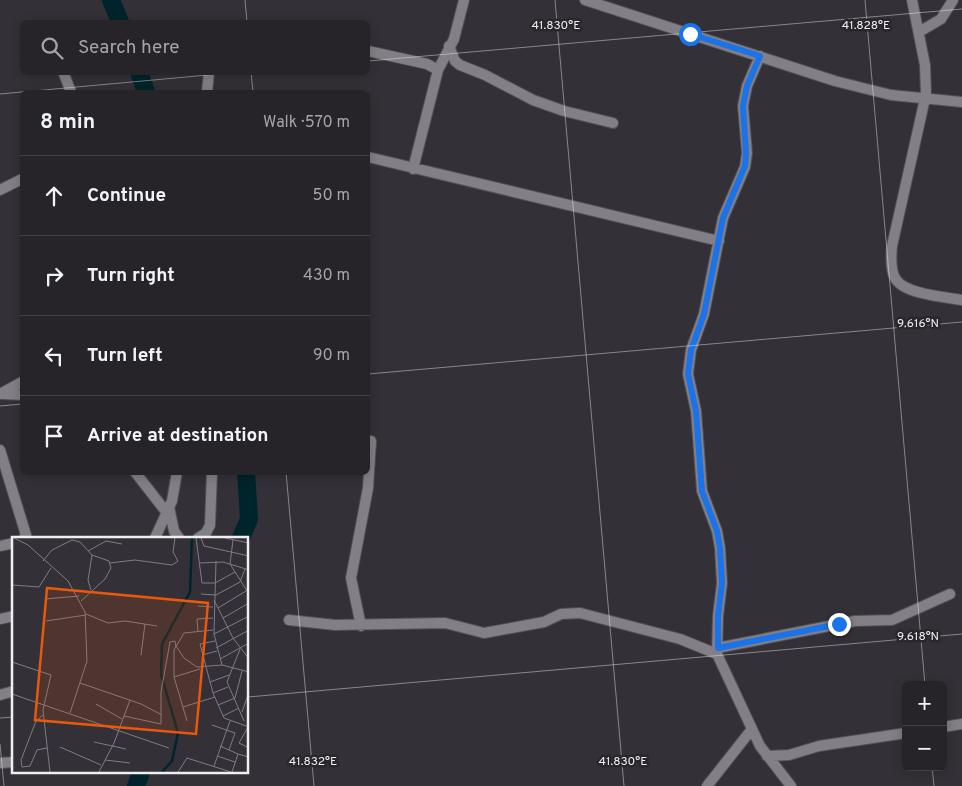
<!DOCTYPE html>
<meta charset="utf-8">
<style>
body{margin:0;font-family:Overpass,sans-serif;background:#333035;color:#f1f3f6}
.controls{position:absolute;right:15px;bottom:15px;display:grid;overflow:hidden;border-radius:8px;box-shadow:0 2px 12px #0003}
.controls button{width:45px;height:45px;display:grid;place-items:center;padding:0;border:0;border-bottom:1px solid #434146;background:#272429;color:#f1f3f6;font:25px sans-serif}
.stop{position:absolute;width:15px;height:15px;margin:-11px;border:4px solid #1a73e8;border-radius:50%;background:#fff}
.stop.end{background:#1a73e8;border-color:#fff;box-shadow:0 1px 5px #0008}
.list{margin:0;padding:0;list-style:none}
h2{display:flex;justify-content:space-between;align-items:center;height:65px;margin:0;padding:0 20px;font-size:21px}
h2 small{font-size:16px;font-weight:400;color:#a4a4a8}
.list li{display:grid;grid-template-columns:32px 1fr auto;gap:15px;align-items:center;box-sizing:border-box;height:80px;padding:0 20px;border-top:1px solid #434146}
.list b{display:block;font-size:19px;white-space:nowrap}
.list em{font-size:16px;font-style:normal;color:#a4a4a8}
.icon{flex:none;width:28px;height:28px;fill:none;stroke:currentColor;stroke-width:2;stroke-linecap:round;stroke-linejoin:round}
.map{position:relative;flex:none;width:962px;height:786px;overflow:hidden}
.search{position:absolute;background:#272429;box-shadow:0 2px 12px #0003;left:20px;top:20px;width:350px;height:55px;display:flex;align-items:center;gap:12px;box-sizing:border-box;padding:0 18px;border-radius:8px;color:#a4a4a8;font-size:19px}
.panel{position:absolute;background:#272429;box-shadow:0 2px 12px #0003;left:20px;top:90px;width:350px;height:385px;border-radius:8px}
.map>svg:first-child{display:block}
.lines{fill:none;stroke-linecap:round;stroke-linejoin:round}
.river{stroke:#00242b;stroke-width:18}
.minor-casing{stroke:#535056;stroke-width:12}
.minor{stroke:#837f87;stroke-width:10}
.route{stroke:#1a73e8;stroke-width:6}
.ticks{fill:none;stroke:#f0eef2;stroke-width:1;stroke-opacity:0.45}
.inset-river{fill:none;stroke:#00242b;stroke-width:2.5}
.inset-road{fill:none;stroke:#7f7c82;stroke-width:1}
.view{fill:#e8590c;fill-opacity:0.15;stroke:#e8590c;stroke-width:2.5}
.inset-edge{fill:none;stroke:#f0eef2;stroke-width:2.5}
.ticks-label{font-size:12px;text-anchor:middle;fill:#f0eef2;stroke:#2a262d;stroke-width:5;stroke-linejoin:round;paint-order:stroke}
</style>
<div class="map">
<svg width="962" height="786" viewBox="0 0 962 786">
<rect width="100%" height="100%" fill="#343037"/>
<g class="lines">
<path class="river" d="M111,0L120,22
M139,72L146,92
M241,538L249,519L246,472
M136,786L141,772"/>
<g class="minor-casing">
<path id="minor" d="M585,0L835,81L891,95L962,102
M912,0L925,65L926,94L892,246C891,256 890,269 895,278C903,294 945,297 962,300
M919,32L941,19L953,0
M449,46L455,61L460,65L485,75L533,100L564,111L613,123
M368,51L427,64L438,70
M760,56L747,86L743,106L747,153L745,167L723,218L704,314L691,350L688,374L696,411L702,491L717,531L720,548L722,583L718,616L717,654L760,746L791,786
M64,74L71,92
M207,92L209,72
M368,157L719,241
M413,169L438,70L454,39L464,0
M0,190L22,179
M0,394L22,382
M4,394L22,395
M0,450L26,535L24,538
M135,472L167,513
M169,507L174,531L179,538
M155,538L172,501L177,472
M198,538L206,533L210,525L212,472
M0,546L14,543
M0,619L14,616
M289,620L335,625L445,623L484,633L544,622L561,614L580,613L680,639L717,654
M361,626L351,578L368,488L371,441
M717,648L855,621L892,620L950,594
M0,695L14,691
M943,727L962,724
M767,756L789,755L819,746L906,733
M0,763L14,762
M707,786L752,729"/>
</g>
<use href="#minor" class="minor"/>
</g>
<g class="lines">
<path class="route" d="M690,34L760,56L747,86L743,106L746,153L745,166L723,218L704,314L691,350L688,374L696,411L702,491L717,531L720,548L722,583L718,616V648L839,624"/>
</g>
<path class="ticks" d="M245,0L247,22M555,0L624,786M865,0L925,685M368,61L962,9M251,72L253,92M0,94L241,72M368,374L962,322M0,406L22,404M286,472L314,786M248,697L962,634M0,718L14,717M0,744L4,786M932,767L934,786"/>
<g transform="translate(12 537)">
<rect width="236" height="236" fill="#343037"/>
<path class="inset-river" d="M150,235L160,224L166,196L149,137L150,107L178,55L180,1"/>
<path class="inset-road" d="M2,1L16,8L56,44L73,75L75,124L58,176M184,1L190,46H203L223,35M189,1L192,9L237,19M213,1L237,6M221,3L218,27L237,57M76,14L94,4L110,7M31,24L40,13L60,3L68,5L80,18L97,24L99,31L93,42L69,64M204,24L202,97L210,128M98,26L123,23L160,28L166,24L161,15L163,1M188,26L211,25L237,33M0,48L27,50L39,31M79,53L76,43L80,18M189,57L204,58L228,45L233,32M33,62L67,59M202,63L221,101L237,122M186,69L201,70M206,71L234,54M74,77L96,86L113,84L145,89M211,81L237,66M34,84L74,78M186,94L185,82L201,81M202,97L237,79M203,104L188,107L201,156L212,181L237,190M164,109L172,121L185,130L210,128L237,135M204,111L237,93M228,112L215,145L232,184M129,118L133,87M190,118L205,114M208,122L237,106M0,125L39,138L31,173L38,235M162,140L188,132M198,145L217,138M68,146L129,167L150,178M201,156L216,150M0,157L157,211M84,167L110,182M206,168L223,161L230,134M171,170L203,160M230,175L237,155M31,178L24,184L9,223L10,230L18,229L25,213L35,211M112,179L149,187V155L158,105L163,104L164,110M211,179L227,171M175,184L162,140V113L172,96L201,93M200,188L223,196L217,213M236,190L227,206L237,211M82,205L114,212M208,209L226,217M48,210L89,228M205,219L223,225M93,223L118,226M202,229L218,184M87,235L102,206L118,163M166,235L175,221L219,235M220,235L226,217L237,220"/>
<path class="view" d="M35,51L196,66L184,197L23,183Z"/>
<rect width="236" height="236" class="inset-edge"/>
</g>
<g class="ticks-label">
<text x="556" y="29">41.830°E</text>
<text x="866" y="29">41.828°E</text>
<text x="918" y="327">9.616°N</text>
<text x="918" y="640">9.618°N</text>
<text x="313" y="765">41.832°E</text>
<text x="623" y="765">41.830°E</text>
</g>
</svg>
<div class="controls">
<button>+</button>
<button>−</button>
</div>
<div class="stop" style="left:690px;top:34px"></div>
<div class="stop end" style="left:839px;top:624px"></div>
<div class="search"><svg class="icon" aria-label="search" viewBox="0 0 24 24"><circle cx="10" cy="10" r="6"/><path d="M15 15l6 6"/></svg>Search here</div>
<section class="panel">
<h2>8 min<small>Walk · 570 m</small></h2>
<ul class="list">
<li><svg class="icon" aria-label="ahead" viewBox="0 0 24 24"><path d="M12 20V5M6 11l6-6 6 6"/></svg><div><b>Continue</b></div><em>50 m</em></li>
<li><svg class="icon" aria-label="right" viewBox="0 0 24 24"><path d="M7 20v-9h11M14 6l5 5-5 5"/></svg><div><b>Turn right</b></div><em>430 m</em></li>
<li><svg class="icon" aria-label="left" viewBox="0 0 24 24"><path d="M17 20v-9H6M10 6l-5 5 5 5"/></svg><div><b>Turn left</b></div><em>90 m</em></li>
<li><svg class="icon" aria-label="arrive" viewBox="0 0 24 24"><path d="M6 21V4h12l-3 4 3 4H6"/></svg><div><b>Arrive at destination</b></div></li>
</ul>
</section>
</div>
